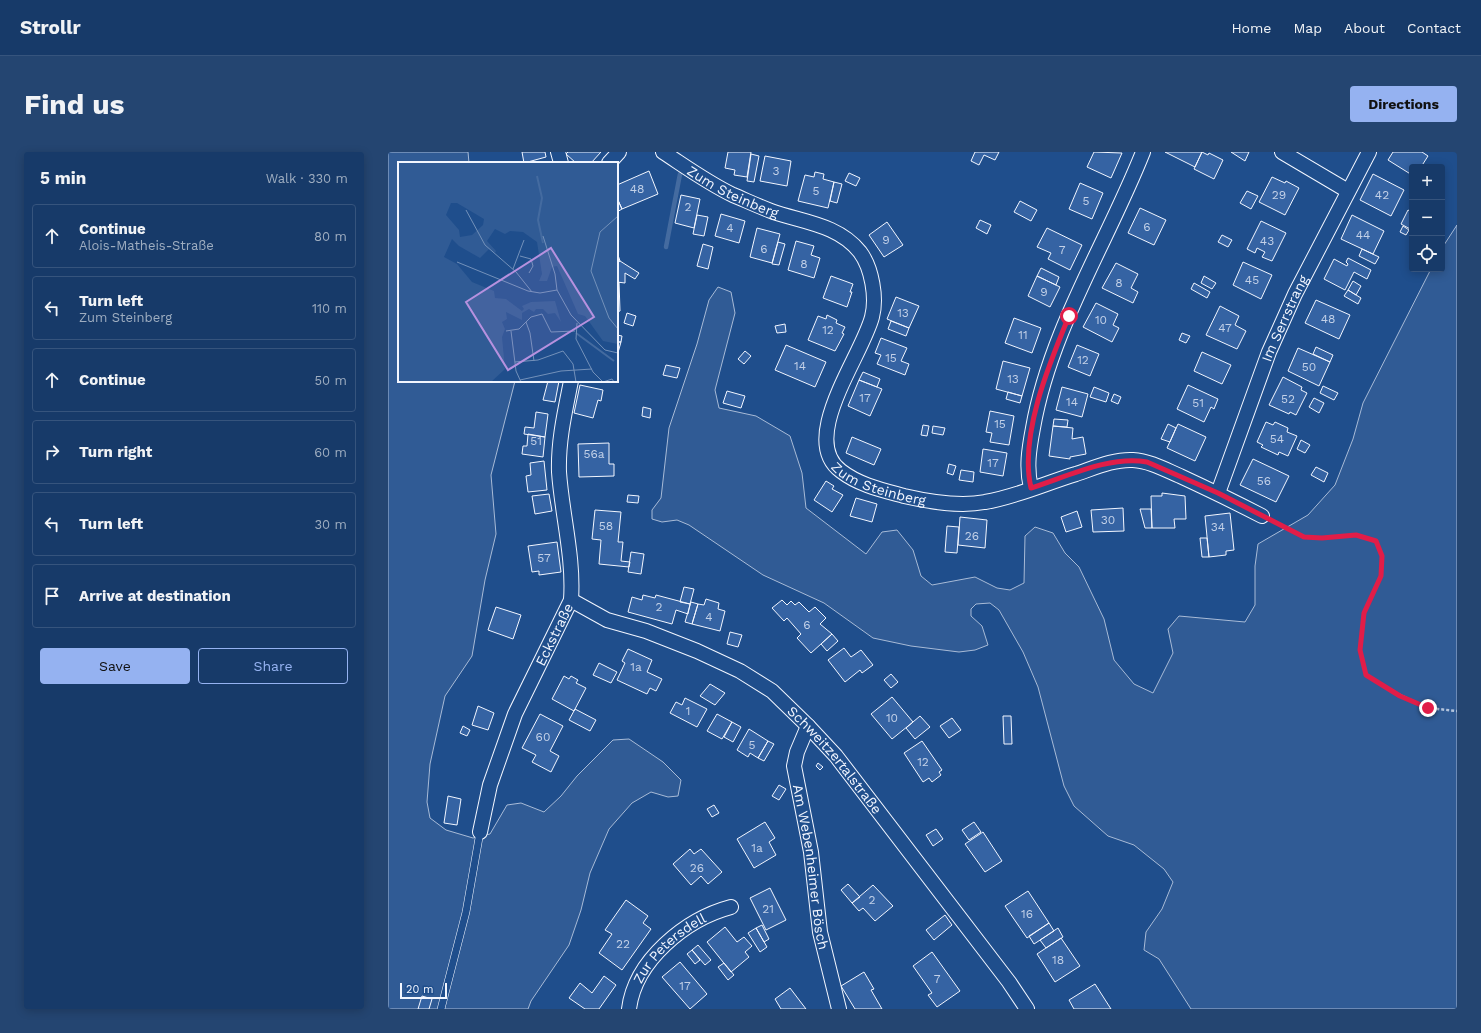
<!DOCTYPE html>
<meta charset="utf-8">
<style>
body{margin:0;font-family:"Work Sans",sans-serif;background:#244571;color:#f1f3f6}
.controls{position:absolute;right:12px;top:12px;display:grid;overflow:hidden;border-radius:4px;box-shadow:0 2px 10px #0003}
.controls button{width:36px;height:36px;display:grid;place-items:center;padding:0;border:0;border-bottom:1px solid #36547d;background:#173a69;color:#f1f3f6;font:20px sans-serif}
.scale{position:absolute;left:12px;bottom:10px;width:47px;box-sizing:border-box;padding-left:4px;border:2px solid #f2f6ff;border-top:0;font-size:11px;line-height:14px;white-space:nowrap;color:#f2f6ff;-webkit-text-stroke:3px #1f4e8c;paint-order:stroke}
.stop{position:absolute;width:12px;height:12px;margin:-9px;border:3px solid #e11d48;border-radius:50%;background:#fff}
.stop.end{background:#e11d48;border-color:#fff;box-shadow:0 1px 4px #0008}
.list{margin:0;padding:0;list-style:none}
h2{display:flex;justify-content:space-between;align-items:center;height:52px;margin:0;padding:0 16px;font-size:17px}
h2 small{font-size:13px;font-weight:400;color:#9eadc0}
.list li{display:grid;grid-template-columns:26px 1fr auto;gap:12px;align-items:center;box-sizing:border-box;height:64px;margin:0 8px 8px;padding:0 8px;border:1px solid #36547d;border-radius:4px}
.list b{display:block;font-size:15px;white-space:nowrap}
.list p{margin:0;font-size:13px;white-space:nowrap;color:#9eadc0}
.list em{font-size:13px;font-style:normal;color:#9eadc0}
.actions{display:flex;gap:8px;padding:12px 16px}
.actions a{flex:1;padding:9px 0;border:1px solid #95b2f1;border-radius:4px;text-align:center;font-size:14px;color:#95b2f1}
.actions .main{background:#95b2f1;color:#111}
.icon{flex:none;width:22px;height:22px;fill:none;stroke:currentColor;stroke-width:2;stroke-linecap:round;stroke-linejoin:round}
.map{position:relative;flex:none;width:1069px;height:857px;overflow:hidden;border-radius:4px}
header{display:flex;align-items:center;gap:24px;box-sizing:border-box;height:56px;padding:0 20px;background:#173a69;border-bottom:1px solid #36547d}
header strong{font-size:19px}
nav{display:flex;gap:22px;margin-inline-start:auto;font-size:14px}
.intro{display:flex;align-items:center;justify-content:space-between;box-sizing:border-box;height:96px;padding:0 24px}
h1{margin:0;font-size:28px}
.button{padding:10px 18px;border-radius:4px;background:#95b2f1;color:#111;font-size:14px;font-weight:700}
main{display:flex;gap:24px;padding:0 24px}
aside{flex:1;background:#173a69;border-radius:4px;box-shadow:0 2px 10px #0003}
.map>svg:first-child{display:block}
.built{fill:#305b95;stroke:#a8bbd7}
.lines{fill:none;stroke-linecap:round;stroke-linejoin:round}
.stream{stroke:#446ba0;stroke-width:4.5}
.building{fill:#3563a3;stroke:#f2f6ff}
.service-casing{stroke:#f2f6ff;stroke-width:8}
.minor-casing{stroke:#f2f6ff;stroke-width:16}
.path{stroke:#b3c4dc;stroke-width:2.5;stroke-dasharray:3 2;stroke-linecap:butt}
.service{stroke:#1f4e8c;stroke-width:7}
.minor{stroke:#1f4e8c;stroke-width:14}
.route{stroke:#e11d48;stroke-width:5}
.labels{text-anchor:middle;stroke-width:3;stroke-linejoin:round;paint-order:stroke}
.number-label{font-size:12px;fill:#c3d1e8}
.street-label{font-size:14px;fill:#f2f6ff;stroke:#1f4e8c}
.inset-river{fill:none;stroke:#446ba0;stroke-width:2}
.inset-road{fill:none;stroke:#7391ba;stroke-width:1}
.view{fill:#b691df;fill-opacity:0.15;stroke:#b691df;stroke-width:2}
.inset-edge{fill:none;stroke:#f2f6ff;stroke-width:2}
</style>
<header>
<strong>Strollr</strong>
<nav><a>Home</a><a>Map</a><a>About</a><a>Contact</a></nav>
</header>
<div class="intro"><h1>Find us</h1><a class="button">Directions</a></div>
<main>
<aside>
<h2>5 min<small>Walk · 330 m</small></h2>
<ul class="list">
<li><svg class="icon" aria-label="ahead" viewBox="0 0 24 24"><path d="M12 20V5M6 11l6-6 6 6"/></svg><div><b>Continue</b><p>Alois-Matheis-Straße</p></div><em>80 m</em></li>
<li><svg class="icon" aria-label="left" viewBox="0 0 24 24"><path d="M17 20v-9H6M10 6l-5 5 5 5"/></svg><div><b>Turn left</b><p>Zum Steinberg</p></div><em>110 m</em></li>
<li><svg class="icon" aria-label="ahead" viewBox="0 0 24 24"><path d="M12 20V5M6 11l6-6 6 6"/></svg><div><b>Continue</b></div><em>50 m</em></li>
<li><svg class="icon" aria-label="right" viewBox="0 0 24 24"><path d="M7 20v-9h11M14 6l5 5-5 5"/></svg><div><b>Turn right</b></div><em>60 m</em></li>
<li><svg class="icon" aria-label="left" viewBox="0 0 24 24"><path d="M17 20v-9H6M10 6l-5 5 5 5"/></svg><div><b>Turn left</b></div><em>30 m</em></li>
<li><svg class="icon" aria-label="arrive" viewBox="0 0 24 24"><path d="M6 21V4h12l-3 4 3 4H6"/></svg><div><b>Arrive at destination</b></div></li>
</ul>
<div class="actions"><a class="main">Save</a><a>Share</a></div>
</aside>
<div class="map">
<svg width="1069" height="857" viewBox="0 0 1069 857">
<rect width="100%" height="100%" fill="#1f4e8c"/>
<path class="built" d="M0,0H80L81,11H11V229H127L103,323L108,382L97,428L84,504L57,544L42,612L39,650L42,666L58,678L85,686L102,682L119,653L133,651L156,660L173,644L189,624L225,588L241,587L275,610L293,628L290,644L280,645L263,640L244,651L221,677L202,721L193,758L181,793L143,849L140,857H0Z
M1069,73V857H803L771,807L756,798L758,780L774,757L785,730L776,717L746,693L720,684L686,654L676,634L650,535L635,500L611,458L602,451L588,452L583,457V464L594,474L600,493L587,498L571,500L523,494L485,486L436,451L375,423L301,373L289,368L274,370L264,367V358L273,346L281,276L309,192L321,148L330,135L343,140L347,161L327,238L331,256L368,264L402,284L414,321L418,356L478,402L494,380L509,378L525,398L533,424L544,433L587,425L609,436L622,438L636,431L637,384L647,375L665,381L677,401L691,415L716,467L726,508L746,532L765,541L785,501L780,477L791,464L857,470L867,453V414L870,392L920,363L947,333L965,287L975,251L1043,117H1054V96Z"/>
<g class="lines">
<path class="stream" d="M278,95L292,22"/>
</g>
<path class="building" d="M134,0H157L158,5L136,11Z
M180,0H213L203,11H188L178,2Z
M340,0H363L359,25L346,23L347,18L337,16Z
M587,0H611L607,8L596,3L591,13L583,9Z
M706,0L734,1L723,26L699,15Z
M777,0H814L807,15Z
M814,0L820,3L821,1L835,8L826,27L806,17Z
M843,0H861L857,9Z
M1005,0H1034L1040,4L1033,15H1024V23L1000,8Z
M363,2L371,4L366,30L359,29Z
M377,4L403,9L399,34L372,29Z
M261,19L270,42L234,57L229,46V33Z
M427,20L436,22L435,27L446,30L440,56L410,49L417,23L426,25Z
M461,21L472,26L468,34L457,29Z
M985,22L1016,38L1003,64L972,48Z
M884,25L897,31L898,29L911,36L897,63L871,50Z
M446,30L454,32L449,51L442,49Z
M692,31L715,41L704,67L681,57Z
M859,39L870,44L863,57L852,51Z
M293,43L312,47L306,76L287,71Z
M229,46L234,57L229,60Z
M632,49L649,58L643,69L626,60Z
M752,56L778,68L766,93L740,81Z
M1020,58L1024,60V78L1013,72Z
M333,62L357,69L351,91L327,84Z
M309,63L320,65L316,84L305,82Z
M964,63L996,79L985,102L953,87Z
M592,68L603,73L599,82L588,76Z
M873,69L898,81L884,109L874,105L877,100L869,96L867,101L859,97Z
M499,70L515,93L496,105L481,83Z
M1015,74L1021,78L1018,83L1012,80Z
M369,76L392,82L384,111L362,105Z
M659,76L694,93L682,118L660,107L663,101L649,95Z
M834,83L844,88L840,95L830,90Z
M408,89L426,94L423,103L432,106L426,126L400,118Z
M390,90L397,92L391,113L384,112Z
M315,92L325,95L320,117L309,114Z
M974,97L991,105L987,112L971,104Z
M229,100L232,109L229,110Z
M960,106L983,118L979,127L966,120L957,138L936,127L946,107L959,114L960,112L958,110Z
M232,109L251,121L247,127L237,121V131L229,130V110Z
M855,110L884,123L873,147L845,133Z
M728,111L750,122L743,136L750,140L745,151L714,136Z
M653,116L671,125L668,133L649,124Z
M443,124L465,132L462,140H464L459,155L435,146Z
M649,124L672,135L662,155L640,144Z
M816,124L828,131L824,137L813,131Z
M965,129L973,134L968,143L960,138Z
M229,130H231L232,159L229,160Z
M806,131L822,140L819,146L803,137Z
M960,138L973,146L970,152L956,144Z
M508,145L531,154L521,176L499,167Z
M928,148L962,163L951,187L917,171Z
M708,151L730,162L725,173L731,176L724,190L695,175Z
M832,154L851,164L847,173L858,179L849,197L818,183Z
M239,161L248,164L245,174L236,171Z
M439,163L449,168L448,171L457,175L454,181L456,182L447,199L420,188L430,164L438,167Z
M626,166L653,176L644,201L617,191Z
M503,169L521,176L518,184L500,177Z
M397,172L398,180L389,181L387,174Z
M794,181L802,184L798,191L791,188Z
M229,183L234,184L233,190H229Z
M493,186L519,196L513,209L521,212L517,223L489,212L493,203L487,201Z
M229,190H233L229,204Z
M398,193L438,210L427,235L387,218Z
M689,193L711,202L702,224L680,215Z
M928,195L945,203L942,210L925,202Z
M910,196L942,210L931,234L900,219Z
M357,199L363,204L356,212L350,207Z
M814,200L843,213L834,232L806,219Z
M615,209L642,216L634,244L608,237Z
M278,213L292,216L289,226L275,223Z
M475,220L492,227L489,235L471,228Z
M895,225L914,235L913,238L919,241L908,263L902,260L901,262L881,253Z
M471,228L494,237L482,264L460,254Z
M160,229H171L167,250L155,248Z
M192,233L215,238L213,249L210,248L205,266L186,261Z
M800,233L830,247L826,257L823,255L816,270L789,257Z
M935,234L950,241L946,248L932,241Z
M674,235L700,242L694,265L668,258Z
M706,235L721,241L718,250L702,245Z
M339,239L357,244L353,256L335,251Z
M620,240L634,244L632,251L618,247Z
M726,242L733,245L730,252L723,249Z
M926,246L936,251L931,261L921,255Z
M255,255L263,257L262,266L254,264Z
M602,259L626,264L621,293L602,290L604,281L598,280Z
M148,260L160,262L157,285L136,282L137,275L146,276Z
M666,267L680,268L679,275L665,274Z
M878,270L885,273L887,270L900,276L899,280L909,284L900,304L891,300L890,303L873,295L875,293L869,290Z
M780,272L788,276L782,290L773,287Z
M790,272L818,285L807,309L779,296Z
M535,273L541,274L539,284L533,283Z
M545,274L557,276L555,283L544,281Z
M665,274L685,276L684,287L695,285L698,302L682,305V307L661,304Z
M140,282L157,285L155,305L134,302L135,294H139Z
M464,285L493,297L486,313L458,301Z
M913,288L922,293L917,301L909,297Z
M221,291V312H226V324L191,325L190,292Z
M595,297L619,301L615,324L592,320Z
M865,307L901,324L888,350L852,333Z
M156,309L159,338L140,340L138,324L143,323L142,311Z
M561,312L568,314L565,323L559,321Z
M928,315L940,321L936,330L923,323Z
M573,318L586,320L585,330L571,328Z
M438,329L446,334L444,337L455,343L444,360L426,348Z
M774,341L797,344L798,367H786L787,376H764L763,344H774Z
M161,342L164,359L147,362L144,344Z
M240,343L251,344L250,351L239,350Z
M468,346L489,352L484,370L462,364Z
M735,356L736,379L705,380L703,358Z
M752,357H763L764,376H757Z
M207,358L233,360L230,390H235L233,409L242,410L241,415L211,412L213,388L204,387Z
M689,359L694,375L678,380L673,365Z
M842,361L846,398L838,399V403L821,405L817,364Z
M572,365L599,368L597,396L570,393Z
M559,374L571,375L569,401L557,400Z
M812,386H819L821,405H814Z
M169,390L173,420L151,423V419L144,420L140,394Z
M243,400L256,402L253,422L240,420Z
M296,435L306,437L302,452L292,450Z
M255,443L267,446L268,443L302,452L300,462L288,458L284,472L240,460L244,445L254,448Z
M318,447L331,451L330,457L337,459L332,479L304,472L310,452L316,453Z
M394,448L399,453L403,449L407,453L411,450L421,460L427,455L438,466L432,472L444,482L423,501L409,486L413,482L399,466L396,469L384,456Z
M303,450L310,452L304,472L297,470Z
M108,455L133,463L125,487L100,478Z
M342,480L354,483L350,495L339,492Z
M444,482L450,489L439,499L433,492Z
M456,496L463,505L473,498L485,513L474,521L472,518L457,530L440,508Z
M240,497L264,508L259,520L274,527L268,539L262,536L259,542L229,528L237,511L234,509Z
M211,511L229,520L223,531L205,523Z
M503,522L510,530L503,536L496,528Z
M176,524L181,527L183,524L190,528L188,531L198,536L186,559L164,547Z
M322,532L337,541L327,553L312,544Z
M504,545L525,570L504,587L483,562Z
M297,546L319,557L309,575L282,561L288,550L294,553Z
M90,554L106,561L100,578L84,573Z
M187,557L208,568L202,579L181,568Z
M152,562L175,574L162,599L171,604L163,620L144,610L148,603L134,596Z
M329,562L344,570L334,587L319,579Z
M532,564L542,575L527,587L518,576Z
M615,564H623L624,592H616Z
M564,566L573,578L561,586L552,574Z
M344,570L353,575L345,590L336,585Z
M75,574L82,578L79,584L72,581Z
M361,577L380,589L370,606L362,601L360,605L349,598Z
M380,589L386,592L376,609L370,606Z
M534,589L554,618L551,620L553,623L544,630L541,626L535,630L516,601Z
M430,611L435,615L432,618L428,614Z
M391,633L398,637L391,648L384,644Z
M60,644L73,647L69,673L56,671Z
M326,653L331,661L324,665L319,657Z
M377,670L387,686L381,690L388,703L366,716L349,687Z
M586,670L593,680L581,688L574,678Z
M548,677L555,687L545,694L538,683Z
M595,680L614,709L597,720L577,692Z
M302,697L306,702L313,697L334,720L320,732L313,724L303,733L285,712Z
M460,732L472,745L464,751L453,738Z
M485,733L505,754L487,769L475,756L471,759L464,751Z
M382,736L398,768L378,778L362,746Z
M640,739L661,771L639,786L617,754Z
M238,748L260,764L255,771L263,777L234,818L211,801L224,782L217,778Z
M557,763L564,773L546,788L538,778Z
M661,771L666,779L646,792L641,784Z
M374,773L381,787L376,790L368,776Z
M337,775L349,790L356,785L364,794L357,800L361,805L343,820L319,790Z
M368,776L379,795L372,800L360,781Z
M670,776L675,785L658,796L652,788Z
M673,786L692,814L667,830L649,802Z
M310,793L323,808L317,813L304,798Z
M304,798L312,808L307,812L299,802Z
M544,800L572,839L549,855L540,843L544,841L525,814Z
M292,810L319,842L302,857L274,825Z
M336,811L346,823L340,828L330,815Z
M476,820L486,837L483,838L494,857H467L453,834Z
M216,824L228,833L211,857H197L181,846L192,831L204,841Z
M707,832L723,857H686L681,848Z
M402,836L418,857H393L387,847Z
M34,844L44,847L41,857H30Z"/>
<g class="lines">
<g class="service-casing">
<path id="service" d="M53,857L78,760L92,680"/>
</g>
<g class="minor-casing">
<g id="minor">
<path d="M170,0L173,11"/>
<path id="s1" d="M275,0C298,15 320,31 345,43C357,48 370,54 383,59C413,70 450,72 472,100C484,116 489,146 484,165C474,204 410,287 453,319C471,333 494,338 516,344C542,350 571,355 597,350C628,345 658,331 688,322C706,316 726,307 745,308C762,309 778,318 792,324C820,337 847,350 874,364"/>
<path d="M894,0L960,39"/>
<path d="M221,11L231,0"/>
<path d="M643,336C638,316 641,297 645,276C662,178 719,91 755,0"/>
<path id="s2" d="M830,341L881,200L907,142L981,0"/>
<path id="s3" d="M183,448L219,468L258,479L309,499L352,519L384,539L420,574L448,604L621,830L639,857"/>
<path id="s4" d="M420,574L409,600L406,614L423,700L432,780L451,857"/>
<path id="s5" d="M92,680L102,633L127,562L183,448C186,405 174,363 171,320C170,289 177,259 183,229"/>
<path id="s6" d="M241,857C247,808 298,767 343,755"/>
</g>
</g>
<path class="path" d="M886,370L916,385L934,386L968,383L988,389L994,404L993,424L976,461L972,498L978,523L1012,543L1040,556L1069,559"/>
<use href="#service" class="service"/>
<use href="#minor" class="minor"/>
</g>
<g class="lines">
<path class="route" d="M681,164C661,212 631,284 643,336C678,325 722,303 759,310L830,341L916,385L934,386L968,383L988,389L994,404L993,424L976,461L972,498L978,523L1012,544L1040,556"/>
</g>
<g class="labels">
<g class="number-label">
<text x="388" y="23">3</text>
<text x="249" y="41">48</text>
<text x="428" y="43">5</text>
<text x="891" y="47">29</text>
<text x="994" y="47">42</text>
<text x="698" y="53">5</text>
<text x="300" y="59">2</text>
<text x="759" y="79">6</text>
<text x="342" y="80">4</text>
<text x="975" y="87">44</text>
<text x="498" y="92">9</text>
<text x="879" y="93">43</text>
<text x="376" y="101">6</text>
<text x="674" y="102">7</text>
<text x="416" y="116">8</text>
<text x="864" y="132">45</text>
<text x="731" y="135">8</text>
<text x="656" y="144">9</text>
<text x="515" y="165">13</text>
<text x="940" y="171">48</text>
<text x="713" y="172">10</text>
<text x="837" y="180">47</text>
<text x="440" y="182">12</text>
<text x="635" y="187">11</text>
<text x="503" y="210">15</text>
<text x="695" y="212">12</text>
<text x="412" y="218">14</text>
<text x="921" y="219">50</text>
<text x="625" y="231">13</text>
<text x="477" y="250">17</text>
<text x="900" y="251">52</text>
<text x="684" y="254">14</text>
<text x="810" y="255">51</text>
<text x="612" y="276">15</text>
<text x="889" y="291">54</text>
<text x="148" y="293">51</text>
<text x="206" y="306">56a</text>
<text x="605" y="315">17</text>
<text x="876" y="333">56</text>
<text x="720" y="372">30</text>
<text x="218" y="378">58</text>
<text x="830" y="379">34</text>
<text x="584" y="388">26</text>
<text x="156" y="410">57</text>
<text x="271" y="459">2</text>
<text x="321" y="469">4</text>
<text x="419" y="477">6</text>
<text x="248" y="519">1a</text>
<text x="300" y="563">1</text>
<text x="504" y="570">10</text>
<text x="155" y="589">60</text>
<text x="364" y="597">5</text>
<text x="535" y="614">12</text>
<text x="369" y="700">1a</text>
<text x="309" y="720">26</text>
<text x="484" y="752">2</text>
<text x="380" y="761">21</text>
<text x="639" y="766">16</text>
<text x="235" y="796">22</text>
<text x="670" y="812">18</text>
<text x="549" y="831">7</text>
<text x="297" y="838">17</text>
</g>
<g class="street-label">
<text dy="5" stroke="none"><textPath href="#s1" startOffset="81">Zum Steinberg</textPath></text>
<text dy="5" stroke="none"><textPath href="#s2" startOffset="187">Im Serrstrang</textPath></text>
<text dy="5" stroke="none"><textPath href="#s1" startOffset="499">Zum Steinberg</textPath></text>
<text dy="5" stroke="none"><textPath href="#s5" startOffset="212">Eckstraße</textPath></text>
<text dy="5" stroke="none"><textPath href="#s3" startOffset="315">Schweitzertalstraße</textPath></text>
<text dy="5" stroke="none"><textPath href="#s4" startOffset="145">Am Webenheimer Bösch</textPath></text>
<text dy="5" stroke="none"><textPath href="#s6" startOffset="76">Zur Petersdell</textPath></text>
</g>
</g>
<g transform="translate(10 10)">
<rect width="220" height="220" fill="#1f4e8c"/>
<path d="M0,0H220V182L205,179L187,154L180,152L159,104L154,105L149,119H141L144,112L139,80L125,70L112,69L107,72L97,67L89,79L98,89L97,91L91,87L82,96L61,84L54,77L46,95L59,102L74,120L96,129L97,136L108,137L124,149L126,147L124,144L133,140L157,139L163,160L157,151L150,152L145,147H138L136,150L131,147L124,151V158L108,150L109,157L104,160L107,167L104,175L107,207L93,220H0ZM53,41H59L86,57L85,63L74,73L62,75L61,68L48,53Z" fill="#305b95" fill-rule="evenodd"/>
<path class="inset-river" d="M139,14L144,36L140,58L145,81M178,171L216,199"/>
<path class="inset-road" d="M68,48L87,83L118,110L134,130M220,54L202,70L193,109L211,156L220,167M145,74L157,112L159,128L173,153L207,188L220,191M122,94L133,97L135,104L131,111M59,100L130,129L142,131L159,128M115,107L126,78M128,160L132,171L136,199M179,161L178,177L195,210L205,220M108,169L121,167L133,155L144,152L153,170L177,169M113,169L118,209L123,220M117,200L140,198L165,189L175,202L178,220M122,218L163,209L194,207M205,220L214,217L216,220"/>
<path class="view" d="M153,86L196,155L110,208L68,140Z"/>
<rect width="220" height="220" class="inset-edge"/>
</g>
</svg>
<div class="controls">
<button>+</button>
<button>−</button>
<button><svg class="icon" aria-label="locate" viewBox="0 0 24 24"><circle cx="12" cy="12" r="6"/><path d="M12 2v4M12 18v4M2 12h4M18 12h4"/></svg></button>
</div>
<div class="scale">20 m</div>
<div class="stop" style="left:681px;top:164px"></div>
<div class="stop end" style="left:1040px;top:556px"></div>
</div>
</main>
